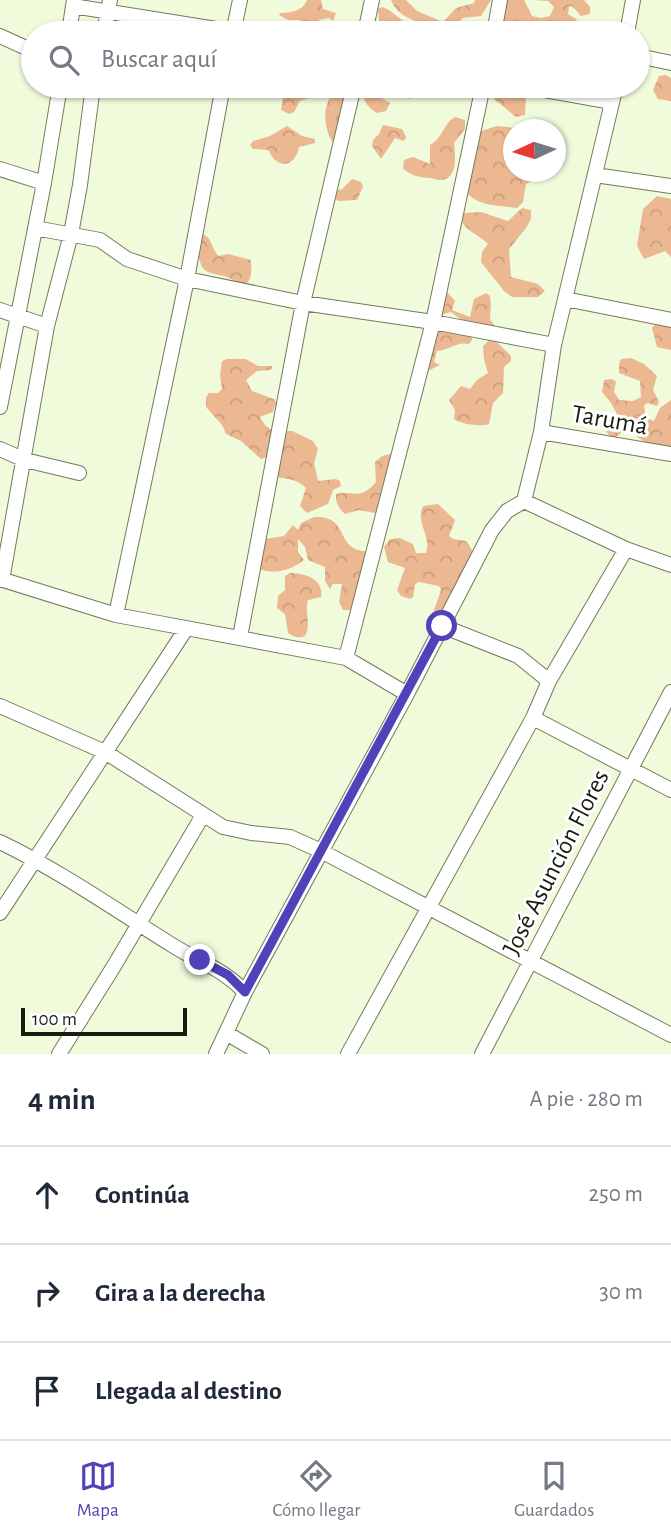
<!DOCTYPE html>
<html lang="es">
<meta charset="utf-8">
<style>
body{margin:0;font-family:"Alegreya Sans",sans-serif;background:#f6f6f7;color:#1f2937}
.compass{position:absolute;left:503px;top:119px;width:63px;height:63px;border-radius:50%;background:#fff;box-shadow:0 2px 5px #0004;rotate:266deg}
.scale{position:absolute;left:21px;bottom:18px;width:166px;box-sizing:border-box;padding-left:7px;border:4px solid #181c11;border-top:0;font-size:19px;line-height:24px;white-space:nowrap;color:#181c11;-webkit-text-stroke:5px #fff;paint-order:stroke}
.stop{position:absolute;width:21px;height:21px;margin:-16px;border:5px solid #5042b9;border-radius:50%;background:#fff}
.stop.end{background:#5042b9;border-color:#fff;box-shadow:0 2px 7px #0008}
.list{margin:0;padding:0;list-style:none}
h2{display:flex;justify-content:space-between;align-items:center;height:91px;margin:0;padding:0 28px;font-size:30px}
h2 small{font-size:23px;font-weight:400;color:#747a83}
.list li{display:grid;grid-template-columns:46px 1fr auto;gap:21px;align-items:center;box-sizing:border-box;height:98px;padding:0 28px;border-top:2px solid #e0e1e3}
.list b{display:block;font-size:26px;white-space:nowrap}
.list em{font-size:23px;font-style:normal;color:#747a83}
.icon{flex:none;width:38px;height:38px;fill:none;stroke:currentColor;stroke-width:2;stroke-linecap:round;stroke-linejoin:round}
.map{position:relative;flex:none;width:671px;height:1054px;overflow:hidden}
.search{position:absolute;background:#fff;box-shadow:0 2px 5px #0004;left:21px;right:21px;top:21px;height:77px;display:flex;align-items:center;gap:18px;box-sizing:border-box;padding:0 24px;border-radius:38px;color:#747a83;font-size:26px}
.sheet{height:385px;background:#fff}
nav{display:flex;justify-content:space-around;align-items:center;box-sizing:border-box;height:98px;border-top:2px solid #e0e1e3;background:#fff;font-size:19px;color:#747a83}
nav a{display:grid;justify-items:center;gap:4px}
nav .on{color:#5042b9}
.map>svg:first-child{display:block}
.forest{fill:url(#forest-crowns)}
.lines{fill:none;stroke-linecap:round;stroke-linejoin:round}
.minor-casing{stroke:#717a5f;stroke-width:16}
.minor{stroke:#fff;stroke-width:14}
.route{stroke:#5042b9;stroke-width:9}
.labels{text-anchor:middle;stroke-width:6;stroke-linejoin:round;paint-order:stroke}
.street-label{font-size:26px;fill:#181c11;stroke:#fff}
</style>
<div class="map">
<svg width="671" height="1054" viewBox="0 0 671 1054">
<defs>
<pattern id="forest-crowns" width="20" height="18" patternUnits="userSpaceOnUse" patternTransform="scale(1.75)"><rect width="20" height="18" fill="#ecb891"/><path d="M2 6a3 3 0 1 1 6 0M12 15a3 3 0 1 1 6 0" fill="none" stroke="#ca9e7c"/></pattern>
</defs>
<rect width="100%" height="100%" fill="#f0fbdc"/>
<path class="forest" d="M307,0H321L323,9L336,13L333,21L329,18L319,20L320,28L316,33H306L300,20H288L279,15L280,13C290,13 303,11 307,0Z
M391,0H406L417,11L443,22L456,8L474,3L475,0H491L481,16L463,18L457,24L460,33H431C420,17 400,22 391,0Z
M507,0H524L532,16L541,18L550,16L554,7L548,1L533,0H584L590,7V14L581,16L573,7L569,6L568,14L576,19L580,28L578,33H549L540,29L530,28L524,33H491Z
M382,7C393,10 402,22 413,28V33H404L402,26C394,22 387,27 379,23L378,9Z
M666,75L671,78V101L658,99L653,90L659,76Z
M288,86H305L310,93L309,98L300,101L294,112L289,114L281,110L283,96Z
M362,86H378V96L390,103L386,111L377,113C366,107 362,98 362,86Z
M390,86H418L417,95L410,99Z
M492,86H499L508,94L519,98L526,95L525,115L516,117L494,99L489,91Z
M333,92L346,95L334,144C323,128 322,108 333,92Z
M455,117L465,120V129L454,143C455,155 459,179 440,180C436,180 434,178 429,178C418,177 413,176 403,169L404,160L413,157L430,164V145C443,138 443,124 455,117Z
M383,125L402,129L406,137L404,141L395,138L381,159L372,146L373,140L379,134Z
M287,126L302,136L315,139V143L299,147C297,159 287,171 274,159C271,156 270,152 268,150L253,149L250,145L253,141L270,136Z
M497,126L526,129L514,130V172H537L534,180L526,184L523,202L517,208C498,205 476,207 465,190L478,132Z
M352,179L361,182L363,187L357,200L338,201L333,196V192L342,189Z
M657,196L671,199V257L665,251L644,259L637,246L643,209Z
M522,208L531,210V219L526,228L509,249L511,277L538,284L545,291L538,297H512L504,291L481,262L482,252L488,244C478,234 467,232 460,219L462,213L481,212L508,221Z
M202,234C213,237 211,250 219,256L228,254L251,260C251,270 253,279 245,285C237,283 231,278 224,276C198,271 203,270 196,246Z
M446,291L455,301L452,310L470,317L474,299L486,293L490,296L491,305L490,319L498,331L464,322L451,312L440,315Z
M671,320V350L657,347L652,328L658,321Z
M443,326L472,335V340L469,344C457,341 450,350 437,351L434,362L440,365L430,370L426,368L428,339Z
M490,339L495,340L511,356V361L504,367L503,393L493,403L489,424C482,427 460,424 454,419L455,410L449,400L461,386L470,389L477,380L488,373L484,360L483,346Z
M631,358L644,364L657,376L653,390L659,402L657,406L648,403L644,405L646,418L654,421L660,408L671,400V451C656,447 644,444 633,433L632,422L628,417C624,426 623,437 611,438L606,431L622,423L611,403L602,392L604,380L611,379L616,381L614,392L619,400L633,401L641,397L640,381L619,373V364L621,359Z
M227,359H246L258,366H272L271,370L257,371L246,380L252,391L274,399L276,403L273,412L260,417L265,425L273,431L270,456L261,459L241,441L226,434L222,425L206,407V397L209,393H218L222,389L220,375L222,361Z
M287,431H292L313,441L318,449L314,463L318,481L336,479L340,481L341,486L333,490L328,504L307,513L300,506L306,488C297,479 288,479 277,477L283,434Z
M390,454L394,457L380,514L359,510L345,514C339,509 335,502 336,494C354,490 360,501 376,482L375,462L382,456Z
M438,504L455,520L449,536L453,539L466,541L474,553L437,625L433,623V613L441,590L439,586L419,582L415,584L413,597L410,599L401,596L397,590L405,568L388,562L384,547L390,539L400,538L413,544L416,553H426C432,536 415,523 423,506Z
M314,517C351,515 334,550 366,551L372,558L352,610H343L339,602L342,584H333L330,589L325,581V567L308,560L305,547L298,539V552L304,560C291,570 275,575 259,569L265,539L284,536L293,525L298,530L301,523Z
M290,573C305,573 324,579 321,597L308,600C304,613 312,624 305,636C298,639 294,637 288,633L285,614L277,608L278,596L285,590V576Z"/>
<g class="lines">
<g class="minor-casing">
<path id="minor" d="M74,0L73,6L241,33
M69,33L73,6
M104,33L110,0
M233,33L240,0
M365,33L372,0
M494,33L500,0
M627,33L633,0
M0,36L33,51
M638,56L671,63
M522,86L612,102
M0,169L44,183
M595,175L671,186
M35,228L100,240L127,259L187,279L303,303L433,322L554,345
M565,299L671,320
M0,310L47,326
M0,407L44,183L60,86
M541,432L671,454
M0,449L25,460L79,473
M524,501L626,549L671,565
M0,579L116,615L346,658L407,694
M2,580L47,326L71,234L80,185L93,86
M116,615L187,279L223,86
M442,626L518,656L549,681
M240,637L303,303L354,86
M346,658L433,322L483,86
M0,706L105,752L223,827L251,833L290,837L321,851L671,1035
M533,718L671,790
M0,842C60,871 116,910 172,945C200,963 221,967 245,992
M0,913L186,629
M226,1033L262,1054
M59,1054L114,966L203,815
M216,1054L245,992L407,694L492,530L507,511L524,501L541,432L554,345L616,86
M348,1054L533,718L549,681L626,549
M482,1054L671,692"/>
</g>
<use href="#minor" class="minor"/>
</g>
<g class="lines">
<path class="route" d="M200,960L228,975L245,992L442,626"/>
</g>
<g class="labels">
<g class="street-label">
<text transform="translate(610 419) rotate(10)" y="9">Tarumá</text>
<text transform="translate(555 862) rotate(-63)" y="9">José Asunción Flores</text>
</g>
</g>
</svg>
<svg class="compass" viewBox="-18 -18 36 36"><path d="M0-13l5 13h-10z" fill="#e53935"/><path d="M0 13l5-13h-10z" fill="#747a83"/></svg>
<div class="scale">100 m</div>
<div class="stop" style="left:442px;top:626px"></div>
<div class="stop end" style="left:200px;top:960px"></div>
<div class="search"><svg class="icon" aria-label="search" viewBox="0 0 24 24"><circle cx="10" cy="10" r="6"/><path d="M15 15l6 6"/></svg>Buscar aquí</div>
</div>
<section class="sheet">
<h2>4 min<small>A pie · 280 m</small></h2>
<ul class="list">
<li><svg class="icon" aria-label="ahead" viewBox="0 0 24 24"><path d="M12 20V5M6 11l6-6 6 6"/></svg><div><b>Continúa</b></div><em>250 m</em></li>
<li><svg class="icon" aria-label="right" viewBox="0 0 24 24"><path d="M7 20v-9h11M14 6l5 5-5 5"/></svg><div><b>Gira a la derecha</b></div><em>30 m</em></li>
<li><svg class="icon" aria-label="arrive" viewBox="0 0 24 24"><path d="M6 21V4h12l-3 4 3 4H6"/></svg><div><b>Llegada al destino</b></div></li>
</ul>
</section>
<nav>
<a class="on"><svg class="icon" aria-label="map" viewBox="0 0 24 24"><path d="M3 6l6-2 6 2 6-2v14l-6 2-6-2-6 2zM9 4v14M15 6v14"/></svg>Mapa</a>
<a><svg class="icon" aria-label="directions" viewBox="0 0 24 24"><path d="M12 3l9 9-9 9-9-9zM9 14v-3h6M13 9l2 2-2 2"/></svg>Cómo llegar</a>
<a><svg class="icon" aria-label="saved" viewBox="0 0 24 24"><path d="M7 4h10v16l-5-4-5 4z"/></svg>Guardados</a>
</nav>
